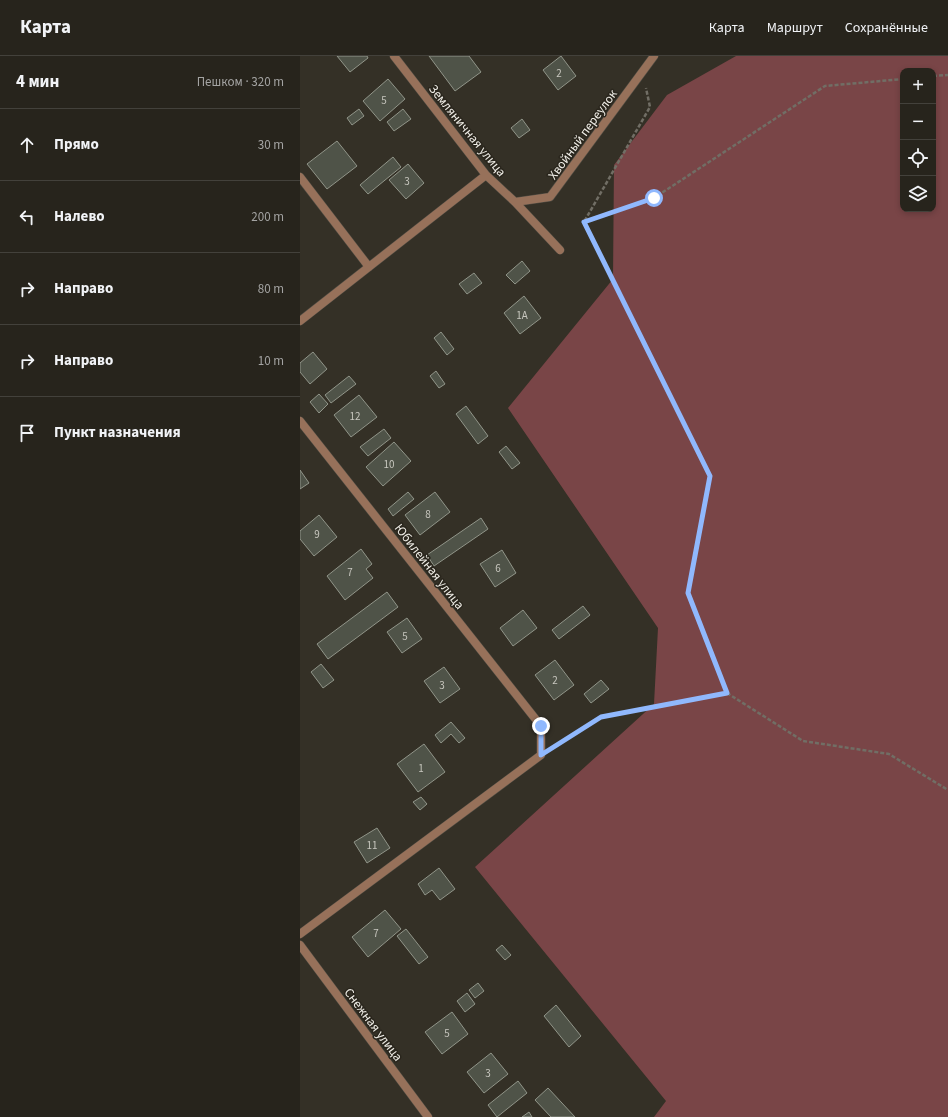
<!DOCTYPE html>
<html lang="ru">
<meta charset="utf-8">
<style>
body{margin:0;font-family:"Source Sans 3",sans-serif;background:#333029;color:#f1f3f6}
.controls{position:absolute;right:12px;top:12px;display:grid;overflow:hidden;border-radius:8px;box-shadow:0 2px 6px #0003}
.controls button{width:36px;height:36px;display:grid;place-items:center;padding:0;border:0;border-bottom:1px solid #43413b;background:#27241c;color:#f1f3f6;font:20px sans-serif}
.stop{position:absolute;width:12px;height:12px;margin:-9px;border:3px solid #90b8fd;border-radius:50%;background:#fff}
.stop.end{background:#90b8fd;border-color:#fff;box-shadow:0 1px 4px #0008}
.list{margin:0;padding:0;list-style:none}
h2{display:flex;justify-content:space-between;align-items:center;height:52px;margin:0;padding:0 16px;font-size:17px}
h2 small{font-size:13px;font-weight:400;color:#a4a4a3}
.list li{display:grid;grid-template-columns:26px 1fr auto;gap:12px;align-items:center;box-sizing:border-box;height:72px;padding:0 16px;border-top:1px solid #43413b}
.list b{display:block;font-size:15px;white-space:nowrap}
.list em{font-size:13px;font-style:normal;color:#a4a4a3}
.icon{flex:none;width:22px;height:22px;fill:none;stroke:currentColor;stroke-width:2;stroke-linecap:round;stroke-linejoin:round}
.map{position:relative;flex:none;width:648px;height:1061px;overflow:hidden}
header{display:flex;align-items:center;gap:24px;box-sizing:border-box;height:56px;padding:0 20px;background:#27241c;border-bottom:1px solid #43413b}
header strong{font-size:19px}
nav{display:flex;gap:22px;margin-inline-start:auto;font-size:14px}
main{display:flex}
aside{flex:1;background:#27241c}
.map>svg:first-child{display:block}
.forest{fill:#794547;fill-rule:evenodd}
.building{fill:#4f5348;stroke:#919589}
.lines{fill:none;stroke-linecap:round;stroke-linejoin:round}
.street-casing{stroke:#524e45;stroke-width:9}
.path{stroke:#716e65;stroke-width:2.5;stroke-dasharray:4 2;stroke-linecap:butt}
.street{stroke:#97715a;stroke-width:8}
.route{stroke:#90b8fd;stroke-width:5}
.labels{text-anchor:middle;stroke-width:3;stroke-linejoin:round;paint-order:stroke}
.number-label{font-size:11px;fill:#c8c7bf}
.street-label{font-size:13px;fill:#f0eee7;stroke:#2a261d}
</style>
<header>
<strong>Карта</strong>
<nav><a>Карта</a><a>Маршрут</a><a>Сохранённые</a></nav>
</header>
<main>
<aside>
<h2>4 мин<small>Пешком · 320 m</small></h2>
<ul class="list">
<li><svg class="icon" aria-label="ahead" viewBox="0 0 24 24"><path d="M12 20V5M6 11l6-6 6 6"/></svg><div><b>Прямо</b></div><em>30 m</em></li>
<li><svg class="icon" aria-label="left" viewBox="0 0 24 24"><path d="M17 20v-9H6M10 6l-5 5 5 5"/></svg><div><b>Налево</b></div><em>200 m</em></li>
<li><svg class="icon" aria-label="right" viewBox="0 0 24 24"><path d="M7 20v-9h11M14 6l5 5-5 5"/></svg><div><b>Направо</b></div><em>80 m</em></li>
<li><svg class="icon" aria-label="right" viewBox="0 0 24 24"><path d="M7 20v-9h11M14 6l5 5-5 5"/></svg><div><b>Направо</b></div><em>10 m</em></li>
<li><svg class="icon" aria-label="arrive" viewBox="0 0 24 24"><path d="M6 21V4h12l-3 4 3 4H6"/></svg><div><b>Пункт назначения</b></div></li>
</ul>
</aside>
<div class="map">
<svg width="648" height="1061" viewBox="0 0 648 1061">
<rect width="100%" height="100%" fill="#343026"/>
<path class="forest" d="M436,0H648V1061H354L366,1045L175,811L354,648L358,572L208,352L313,223L314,109L367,39ZM603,15H633V153H603Z"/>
<path class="building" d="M37,0H67L68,2L50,16Z
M129,0H169L181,16L155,35Z
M261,0L276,20L258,34L243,14Z
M88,23L105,43L80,65L63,45Z
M59,53L64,60L52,69L47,62Z
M103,53L111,63L94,75L87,66Z
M222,63L230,74L219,82L211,72Z
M37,85L57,110L27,133L7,108Z
M93,101L101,111L68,138L60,129Z
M108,108L124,127L106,143L89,124Z
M222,205L230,215L215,228L206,219Z
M174,217L182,227L167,238L159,228Z
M224,240L241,262L220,278L204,257Z
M141,276L154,293L147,299L134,282Z
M13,296L27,313L10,328L0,316V307Z
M136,315L145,328L139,332L130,320Z
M49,320L56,328L31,347L25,339Z
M19,338L28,348L19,357L10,346Z
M59,339L77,361L51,381L34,359Z
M166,350L188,380L178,388L156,358Z
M84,373L91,382L68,400L60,391Z
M94,386L111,405L83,430L66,411Z
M206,390L220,407L212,413L199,396Z
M0,414L9,427L0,433Z
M108,436L114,443L93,460L88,453Z
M135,436L150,456L120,479L105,459Z
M19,459L37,481L14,500L0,483V475Z
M181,462L188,473L134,510L127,499Z
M61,493L72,508L66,513L73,522L45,544L27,520Z
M202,494L216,517L195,531L180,508Z
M87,536L98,551L28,603L17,588Z
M283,550L290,559L259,583L252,574Z
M223,554L237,572L213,590L200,572Z
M107,562L122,583L102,597L87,576Z
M255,604L274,629L254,644L235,619Z
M21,608L34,624L23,632L11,616Z
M144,611L160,633L140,647L124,625Z
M301,624L309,633L291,647L284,638Z
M151,666L165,682L159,687L151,678L141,687L135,679Z
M124,688L145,716L118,736L97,708Z
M121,741L127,748L120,754L113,746Z
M77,772L90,792L67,807L54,786Z
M139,812L155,833L140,844L132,834L125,839L118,828Z
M85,854L101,873L68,901L52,881Z
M106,873L128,901L119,908L97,880Z
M202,889L211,899L205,904L196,894Z
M178,927L184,935L175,942L169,934Z
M167,937L175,948L165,956L157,945Z
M256,949L281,980L269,991L244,960Z
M152,956L168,978L142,998L125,976Z
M191,997L208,1018L184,1037L167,1016Z
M218,1025L227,1037L197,1061L188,1049Z
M248,1032L275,1061H251L235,1044Z
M229,1056L232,1061H222Z"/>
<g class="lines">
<g class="street-casing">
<path id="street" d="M94,0L186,119L215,146L260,194
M0,121L69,211
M215,146L250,141L354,0
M0,265L186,119
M0,365L241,670V699L0,878
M0,889L128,1061"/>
</g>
<path class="path" d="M633,20L648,19
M284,166L354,142L525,30L603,23
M427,637L503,685L589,698L648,734
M253,691L301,661L427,637L388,537L410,420L284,166L350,51L346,32"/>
<use href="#street" class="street"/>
</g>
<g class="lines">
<path class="route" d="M241,670V699L301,661L427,637L388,537L410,420L284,166L354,142"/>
</g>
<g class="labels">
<g class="number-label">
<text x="259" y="21">2</text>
<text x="84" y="48">5</text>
<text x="107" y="129">3</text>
<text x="222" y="263">1А</text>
<text x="55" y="364">12</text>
<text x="89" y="412">10</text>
<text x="128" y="462">8</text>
<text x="17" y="482">9</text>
<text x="198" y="516">6</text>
<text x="50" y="520">7</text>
<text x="105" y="584">5</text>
<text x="255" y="628">2</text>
<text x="142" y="633">3</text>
<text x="121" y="716">1</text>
<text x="72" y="793">11</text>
<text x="76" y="881">7</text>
<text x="147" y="981">5</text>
<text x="188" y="1021">3</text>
</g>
<g class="street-label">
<text transform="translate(168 74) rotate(51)" y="5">Земляничная улица</text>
<text transform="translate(282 78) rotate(-54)" y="5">Хвойный переулок</text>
<text transform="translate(130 510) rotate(52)" y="5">Юбилейная улица</text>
<text transform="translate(74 968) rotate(53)" y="5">Снежная улица</text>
</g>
</g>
</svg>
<div class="controls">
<button>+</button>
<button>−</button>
<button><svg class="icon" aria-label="locate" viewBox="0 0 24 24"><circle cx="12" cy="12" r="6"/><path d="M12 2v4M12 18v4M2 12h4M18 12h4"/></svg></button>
<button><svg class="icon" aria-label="layers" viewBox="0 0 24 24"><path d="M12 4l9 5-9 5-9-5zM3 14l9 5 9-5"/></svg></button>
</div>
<div class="stop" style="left:354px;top:142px"></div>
<div class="stop end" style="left:241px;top:670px"></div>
</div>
</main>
